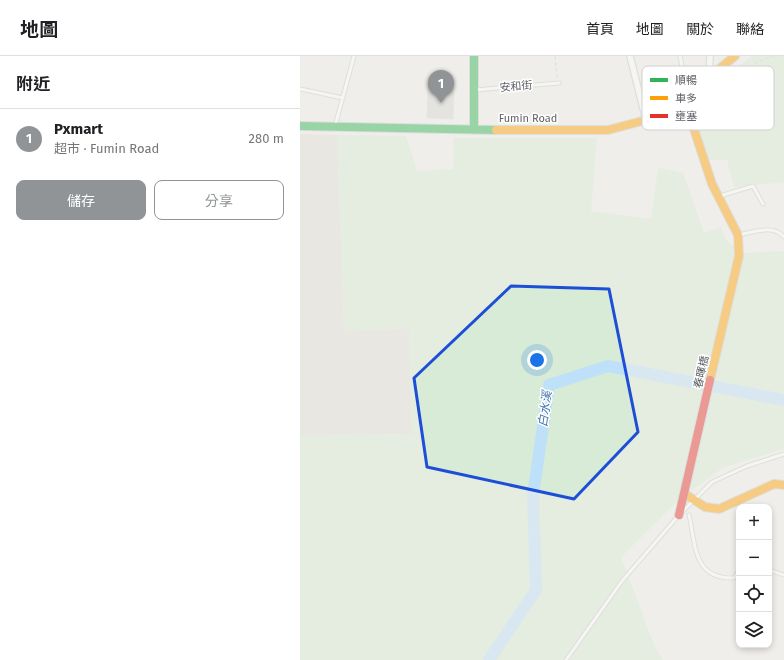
<!DOCTYPE html>
<html lang="zh-TW">
<meta charset="utf-8">
<style>
body{margin:0;font-family:"Fira Sans","Noto Sans TC",sans-serif;background:#f6f6f6;color:#202124}
.controls{position:absolute;right:12px;bottom:12px;display:grid;overflow:hidden;border-radius:8px;box-shadow:0 2px 6px #0003}
.controls button{width:36px;height:36px;display:grid;place-items:center;padding:0;border:0;border-bottom:1px solid #e0e0e0;background:#fff;color:#202124;font:20px sans-serif}
.you{position:absolute;left:237px;top:304px;width:14px;height:14px;margin:-10px;border:3px solid #fff;border-radius:50%;background:#1a73e8;box-shadow:0 0 0 6px #1a73e833}
.badge{display:grid;place-items:center;width:26px;height:26px;border-radius:50%;background:#919496;color:#fff;font-size:13px;font-weight:700}
.pin{position:absolute;translate:-50% -33px;filter:drop-shadow(0 1px 2px #0008)}
.pin::after{content:'';position:absolute;top:21px;width:14px;height:12px;background:inherit;clip-path:polygon(0 0,100% 0,50% 100%)}
.list{margin:0;padding:0;list-style:none}
h2{display:flex;justify-content:space-between;align-items:center;height:52px;margin:0;padding:0 16px;font-size:17px}
h2 small{font-size:13px;font-weight:400;color:#757577}
.list li{display:grid;grid-template-columns:26px 1fr auto;gap:12px;align-items:center;box-sizing:border-box;height:60px;padding:0 16px;border-top:1px solid #e0e0e0}
.list b{display:block;font-size:15px;white-space:nowrap}
.list p{margin:0;font-size:13px;white-space:nowrap;color:#757577}
.list em{font-size:13px;font-style:normal;color:#757577}
.actions{display:flex;gap:8px;padding:12px 16px}
.actions a{flex:1;padding:9px 0;border:1px solid #919496;border-radius:8px;text-align:center;font-size:14px;color:#919496}
.actions .main{background:#919496;color:#fff}
.icon{flex:none;width:22px;height:22px;fill:none;stroke:currentColor;stroke-width:2;stroke-linecap:round;stroke-linejoin:round}
.map{position:relative;flex:none;width:484px;height:604px;overflow:hidden}
header{display:flex;align-items:center;gap:24px;box-sizing:border-box;height:56px;padding:0 20px;background:#fff;border-bottom:1px solid #e0e0e0}
header strong{font-size:19px}
nav{display:flex;gap:22px;margin-inline-start:auto;font-size:14px}
main{display:flex}
aside{flex:1;background:#fff}
.map>svg:first-child{display:block}
.industrial{fill:#dfddda}
.green{fill:#d8ebd6}
.lines{fill:none;stroke-linecap:round;stroke-linejoin:round}
.river{stroke:#bfe0f9;stroke-width:12}
.building{fill:#d6d5d3;stroke:#deddd9}
.lane-casing{stroke:#cbcccc;stroke-width:5}
.street-casing{stroke:#cbcccc;stroke-width:8}
.fast-casing{stroke:#cacacb;stroke-width:10}
.slow-casing{stroke:#cacacb;stroke-width:10}
.jam-casing{stroke:#cacacb;stroke-width:10}
.path{stroke:#cacfcc;stroke-width:1;stroke-dasharray:4 2;stroke-linecap:butt}
.lane{stroke:#fdfcfc;stroke-width:3}
.street{stroke:#fdfcfc;stroke-width:5.5}
.fast{stroke:#30b455;stroke-width:8}
.slow{stroke:#ff9f0a;stroke-width:8}
.jam{stroke:#e5322d;stroke-width:8}
.marked{fill:none;stroke:#1d4ed8;stroke-width:3;stroke-linejoin:round}
.labels{text-anchor:middle;stroke-width:3;stroke-linejoin:round;paint-order:stroke}
.street-label{font-size:11px;fill:#5f6368;stroke:#fff}
.water-label{font-size:12px;font-style:italic;fill:#4174aa;stroke:#fff}
.key{fill:#fff;stroke:#cfd0d2;stroke-width:1}
.key-label{font-size:11px;fill:#5f6368}
</style>
<header>
<strong>地圖</strong>
<nav><a>首頁</a><a>地圖</a><a>關於</a><a>聯絡</a></nav>
</header>
<main>
<aside>
<h2>附近<small></small></h2>
<ul class="list">
<li><span class="badge">1</span><div><b>Pxmart</b><p>超市 · Fumin Road</p></div><em>280 m</em></li>
</ul>
<div class="actions"><a class="main">儲存</a><a>分享</a></div>
</aside>
<div class="map">
<svg width="484" height="604" viewBox="0 0 484 604">
<rect width="100%" height="100%" fill="#efeeea"/>
<path class="industrial" d="M0,78L37,79L44,275L109,272L112,378L0,380Z"/>
<path class="green" d="M452,0H484V126L434,131L427,104H402L384,53Z
M37,79L106,80L117,115L153,113L154,82H297L291,155L351,163L358,112L383,117L404,177L421,171L426,184L442,197L484,195V393L424,411L382,441L321,501L354,589L363,604H0V380L112,378L109,272L44,275Z"/>
<g class="lines">
<path class="river" d="M189,604L236,534L233,439L249,329L308,310L484,344"/>
</g>
<path class="building" d="M128,31L154,32L153,63L127,62Z"/>
<g class="lines">
<g class="lane-casing">
<path id="lane" d="M380,0L387,37
M0,33L43,42
M175,34L259,27
M35,70L54,0
M420,140L453,130L463,148
M438,179C454,176 473,168 484,181
M383,455L412,426L447,410L484,398
M389,459C396,490 393,523 434,522L439,515
M469,514L484,519
M266,604L322,525L379,459"/>
</g>
<g class="street-casing">
<path id="street" d="M330,0L346,64
M409,20L410,0"/>
</g>
<g class="fast-casing">
<path id="fast" d="M174,0V74
M0,70L196,74"/>
</g>
<g class="slow-casing">
<path id="slow" d="M387,39L390,61L412,128L438,179L439,200L410,324
M196,74H308L346,64L387,39L435,0
M385,438L405,451L419,453L474,428L484,429"/>
</g>
<g class="jam-casing">
<path id="jam" d="M379,459L410,324"/>
</g>
<path class="path" d="M255,0L257,21
M431,13L434,23L443,25L451,21L455,7L473,0"/>
<use href="#lane" class="lane"/>
<use href="#street" class="street"/>
<use href="#fast" class="fast"/>
<use href="#slow" class="slow"/>
<use href="#jam" class="jam"/>
</g>
<path d="M0 0H484V604H0ZM211,230L309,233L338,376L274,443L127,411L114,322Z" fill="#efeeea" fill-opacity=".55" fill-rule="evenodd"/>
<path class="marked" d="M211,230L309,233L338,376L274,443L127,411L114,322Z"/>
<g class="labels">
<g class="street-label">
<text transform="translate(216 30) rotate(-5)" y="4">安和街</text>
<text x="228" y="66">Fumin Road</text>
<text transform="translate(401 316) rotate(-77)" y="4">春暉橋</text>
</g>
<g class="water-label">
<text transform="translate(245 353) rotate(-82)" y="4">白水溪</text>
</g>
</g>
<rect x="342" y="10" width="132" height="64" rx="6" class="key"/>
<rect x="350" y="22" width="18" height="4" fill="#30b455"/>
<rect x="350" y="40" width="18" height="4" fill="#ff9f0a"/>
<rect x="350" y="58" width="18" height="4" fill="#e5322d"/>
<g class="key-label">
<text x="375" y="28">順暢</text>
<text x="375" y="46">車多</text>
<text x="375" y="64">壅塞</text>
</g>
</svg>
<div class="controls">
<button>+</button>
<button>−</button>
<button><svg class="icon" aria-label="locate" viewBox="0 0 24 24"><circle cx="12" cy="12" r="6"/><path d="M12 2v4M12 18v4M2 12h4M18 12h4"/></svg></button>
<button><svg class="icon" aria-label="layers" viewBox="0 0 24 24"><path d="M12 4l9 5-9 5-9-5zM3 14l9 5 9-5"/></svg></button>
</div>
<div class="you"></div>
<div class="pin badge" style="left:141px;top:47px">1</div>
</div>
</main>
